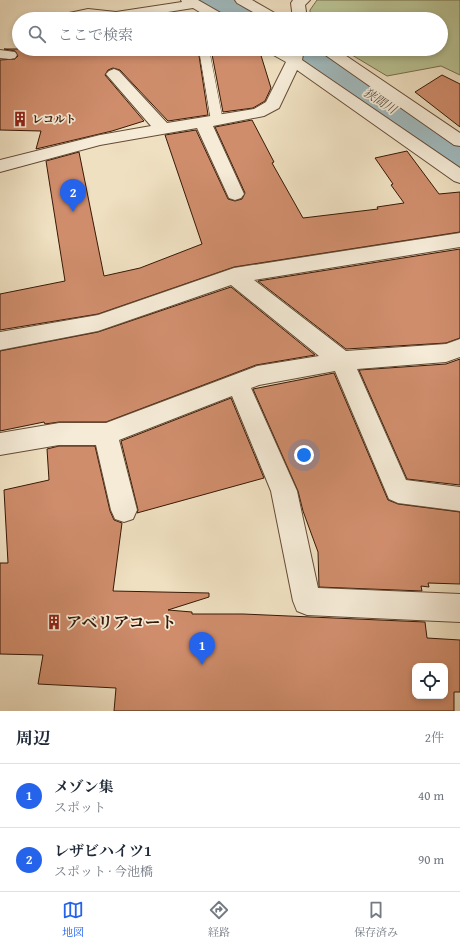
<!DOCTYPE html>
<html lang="ja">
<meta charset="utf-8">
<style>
body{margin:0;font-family:"Gentium Book Plus","Noto Serif JP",serif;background:#f2f2f3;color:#1f2937}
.controls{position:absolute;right:12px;bottom:12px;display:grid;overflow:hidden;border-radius:8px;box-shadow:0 2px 6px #0003}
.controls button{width:36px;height:36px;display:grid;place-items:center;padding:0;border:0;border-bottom:1px solid #e0e1e3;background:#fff;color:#1f2937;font:20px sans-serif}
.you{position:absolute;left:304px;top:455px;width:14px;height:14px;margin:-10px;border:3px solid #fff;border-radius:50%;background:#1a73e8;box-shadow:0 0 0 6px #1a73e833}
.badge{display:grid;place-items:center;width:26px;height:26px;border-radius:50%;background:#2563eb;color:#fff;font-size:13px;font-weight:700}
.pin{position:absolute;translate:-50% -33px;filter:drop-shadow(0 1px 2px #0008)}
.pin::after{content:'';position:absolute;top:21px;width:14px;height:12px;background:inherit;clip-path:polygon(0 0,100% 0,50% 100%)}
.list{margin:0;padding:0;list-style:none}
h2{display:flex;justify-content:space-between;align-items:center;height:52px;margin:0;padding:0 16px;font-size:17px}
h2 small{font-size:13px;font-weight:400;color:#747a83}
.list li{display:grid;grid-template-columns:26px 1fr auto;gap:12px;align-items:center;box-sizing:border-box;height:64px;padding:0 16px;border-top:1px solid #e0e1e3}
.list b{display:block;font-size:15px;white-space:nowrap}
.list p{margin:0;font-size:13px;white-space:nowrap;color:#747a83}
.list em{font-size:13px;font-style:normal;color:#747a83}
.icon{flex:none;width:22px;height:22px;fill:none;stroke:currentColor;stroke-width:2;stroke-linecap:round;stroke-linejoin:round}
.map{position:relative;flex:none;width:460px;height:711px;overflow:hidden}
.search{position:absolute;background:#fff;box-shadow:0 2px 6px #0003;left:12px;right:12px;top:12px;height:44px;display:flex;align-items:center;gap:10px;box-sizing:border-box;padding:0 14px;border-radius:22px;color:#747a83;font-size:15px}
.sheet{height:180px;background:#fff}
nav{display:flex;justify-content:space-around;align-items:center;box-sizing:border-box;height:56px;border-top:1px solid #e0e1e3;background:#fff;font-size:11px;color:#747a83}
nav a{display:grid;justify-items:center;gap:2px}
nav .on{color:#2563eb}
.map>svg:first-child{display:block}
.green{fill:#b9c293;stroke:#786e4c}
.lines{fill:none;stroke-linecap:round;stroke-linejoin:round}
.river{fill:#a0babe;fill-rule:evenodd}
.building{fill:#cf8d6c;stroke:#371906;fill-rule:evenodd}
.lane-casing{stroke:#654b35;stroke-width:1}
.street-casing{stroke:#654b35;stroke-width:2}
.lane{fill:#f5ebd7;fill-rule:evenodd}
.street{fill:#f5ebd7;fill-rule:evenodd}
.labels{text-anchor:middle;stroke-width:3.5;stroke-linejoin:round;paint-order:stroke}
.far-poi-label{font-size:11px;font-weight:bold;fill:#371906;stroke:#f5ebd7;text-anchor:start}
.far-water-label{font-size:12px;font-style:italic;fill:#5c5146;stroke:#f5ebd7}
.near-poi-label{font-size:16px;font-weight:bold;fill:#371906;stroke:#f5ebd7;text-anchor:start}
</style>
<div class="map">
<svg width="460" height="711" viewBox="0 0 460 711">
<rect width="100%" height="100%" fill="#efe0c1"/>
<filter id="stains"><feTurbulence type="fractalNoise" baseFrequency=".005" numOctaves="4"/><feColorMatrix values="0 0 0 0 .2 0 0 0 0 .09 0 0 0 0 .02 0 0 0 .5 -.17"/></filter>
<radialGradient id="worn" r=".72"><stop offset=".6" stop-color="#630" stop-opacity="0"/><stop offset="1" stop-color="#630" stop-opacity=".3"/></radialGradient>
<path class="green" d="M317,0H460V75L441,66L387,76L342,49H441V19H310V10Z"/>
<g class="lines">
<path class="river" d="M198,0H240L260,12L265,19H223L203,7Z
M282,49H325L460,135V168L445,164L287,57Z"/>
</g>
<path class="building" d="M4,49H198L208,115L168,121L120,70L113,68L108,70L105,75L144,121L112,131L36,149L41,131L0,130V60L15,59L18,56L15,51Z
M211,49H259L271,88L265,101L253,108L223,112Z
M442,75L460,84V127L415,92Z
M252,120L274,162L272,163L303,218L378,209L377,207L404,203L391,185L393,184L375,158L407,151L439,194L460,192V232L234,267L98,314L0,330V294L65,281L46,161L79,152L104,276L140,268L202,244L165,135L196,130L228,199L235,201L242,199L245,193L215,127Z
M460,249V338L446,343L346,349L258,281Z
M231,287L315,355L256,365L106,422H59L45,424L44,422L0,431V351L98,332Z
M460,359V485L407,479L359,370L446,364Z
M334,373L388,500L398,504L460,512V584L428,583L429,587L421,586L422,591L319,587L318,552L303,511L298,491L253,389Z
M231,398L264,478L137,513L138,510L121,441Z
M59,446H95L110,511L114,520L122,523L113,591L209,593V597L168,610L192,612V614H243L425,622L427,638L460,640V692H454V711H114L116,688L38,684L43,655L0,654V563H8L4,490L49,480L47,449ZM415,666H445V696H415Z"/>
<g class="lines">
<g class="lane-casing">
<path id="lane" d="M199,49H209L223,121L221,123H213L211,121Z"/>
</g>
<g class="street-casing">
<path id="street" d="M181,0H198L226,16L228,19H211L193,8L124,19L88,17L79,19H53L55,16L88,9L116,12L182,2Z
M235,0H252L280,16L282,19H265L237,3Z
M293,0H310L305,5L307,19H293L291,3Z
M266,49H284L289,52L290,49H304L302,60L460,168V183L454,181L297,70L279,108L264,116L213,126L244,194L241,198L235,200L229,198L197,128L100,145L0,172V160L100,135L151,126L106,74L109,71L114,69L119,71L167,123L254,109L266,102L286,62L268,52Z
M319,49H336L460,133V146L454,145L321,52Z
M0,50L15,52L17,55L15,58L10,59L0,58Z
M460,233V247L254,280L346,351L446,344L460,339V357L446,362L357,369L406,480L460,487V511L398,503L389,499L335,371L259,385L251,388L297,491L318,588L460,594V622L307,615L297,611L293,601L271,491L232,396L119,440L137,510L133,519L124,522L115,519L111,510L96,445H59L0,455V433L59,423H106L257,366L319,356L231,285L98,331L0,350V332L98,315L234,268Z"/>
</g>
<use href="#lane" class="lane"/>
<use href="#street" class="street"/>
</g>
<defs>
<g id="building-bare" transform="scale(1.2)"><path d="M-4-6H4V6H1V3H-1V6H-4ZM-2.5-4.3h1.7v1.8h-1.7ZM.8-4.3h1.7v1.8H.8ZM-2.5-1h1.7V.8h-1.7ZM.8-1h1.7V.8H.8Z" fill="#8f2418" stroke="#f5ebd7" stroke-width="2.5" paint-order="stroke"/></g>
</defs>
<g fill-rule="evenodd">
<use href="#building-bare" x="20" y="119"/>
<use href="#building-bare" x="54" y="622"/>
</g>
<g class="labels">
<g class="far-poi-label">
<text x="32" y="123">レコルト</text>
</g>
<g class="far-water-label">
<text transform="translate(380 101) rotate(33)" y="4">狭間川</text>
</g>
<g class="near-poi-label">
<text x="66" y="628">アベリアコート</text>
</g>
</g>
<rect width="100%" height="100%" filter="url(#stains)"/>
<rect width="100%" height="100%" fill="url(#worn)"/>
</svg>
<div class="controls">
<button><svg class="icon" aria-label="locate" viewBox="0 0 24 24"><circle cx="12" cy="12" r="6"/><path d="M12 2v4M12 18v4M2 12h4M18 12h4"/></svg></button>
</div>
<div class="you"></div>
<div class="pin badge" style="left:202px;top:665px">1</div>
<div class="pin badge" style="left:73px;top:212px">2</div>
<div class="search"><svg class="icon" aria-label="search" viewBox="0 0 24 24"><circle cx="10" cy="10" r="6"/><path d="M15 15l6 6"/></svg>ここで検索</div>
</div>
<section class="sheet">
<h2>周辺<small>2件</small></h2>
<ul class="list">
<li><span class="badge">1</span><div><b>メゾン集</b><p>スポット</p></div><em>40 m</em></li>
<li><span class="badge">2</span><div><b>レザビハイツ1</b><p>スポット · 今池橋</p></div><em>90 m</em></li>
</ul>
</section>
<nav>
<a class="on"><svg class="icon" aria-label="map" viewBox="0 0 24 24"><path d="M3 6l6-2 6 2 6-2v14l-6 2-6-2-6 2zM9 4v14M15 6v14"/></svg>地図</a>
<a><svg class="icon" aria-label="directions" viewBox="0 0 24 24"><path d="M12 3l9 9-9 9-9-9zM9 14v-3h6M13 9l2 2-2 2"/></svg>経路</a>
<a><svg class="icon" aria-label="saved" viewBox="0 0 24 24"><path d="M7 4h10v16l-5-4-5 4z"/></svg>保存済み</a>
</nav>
